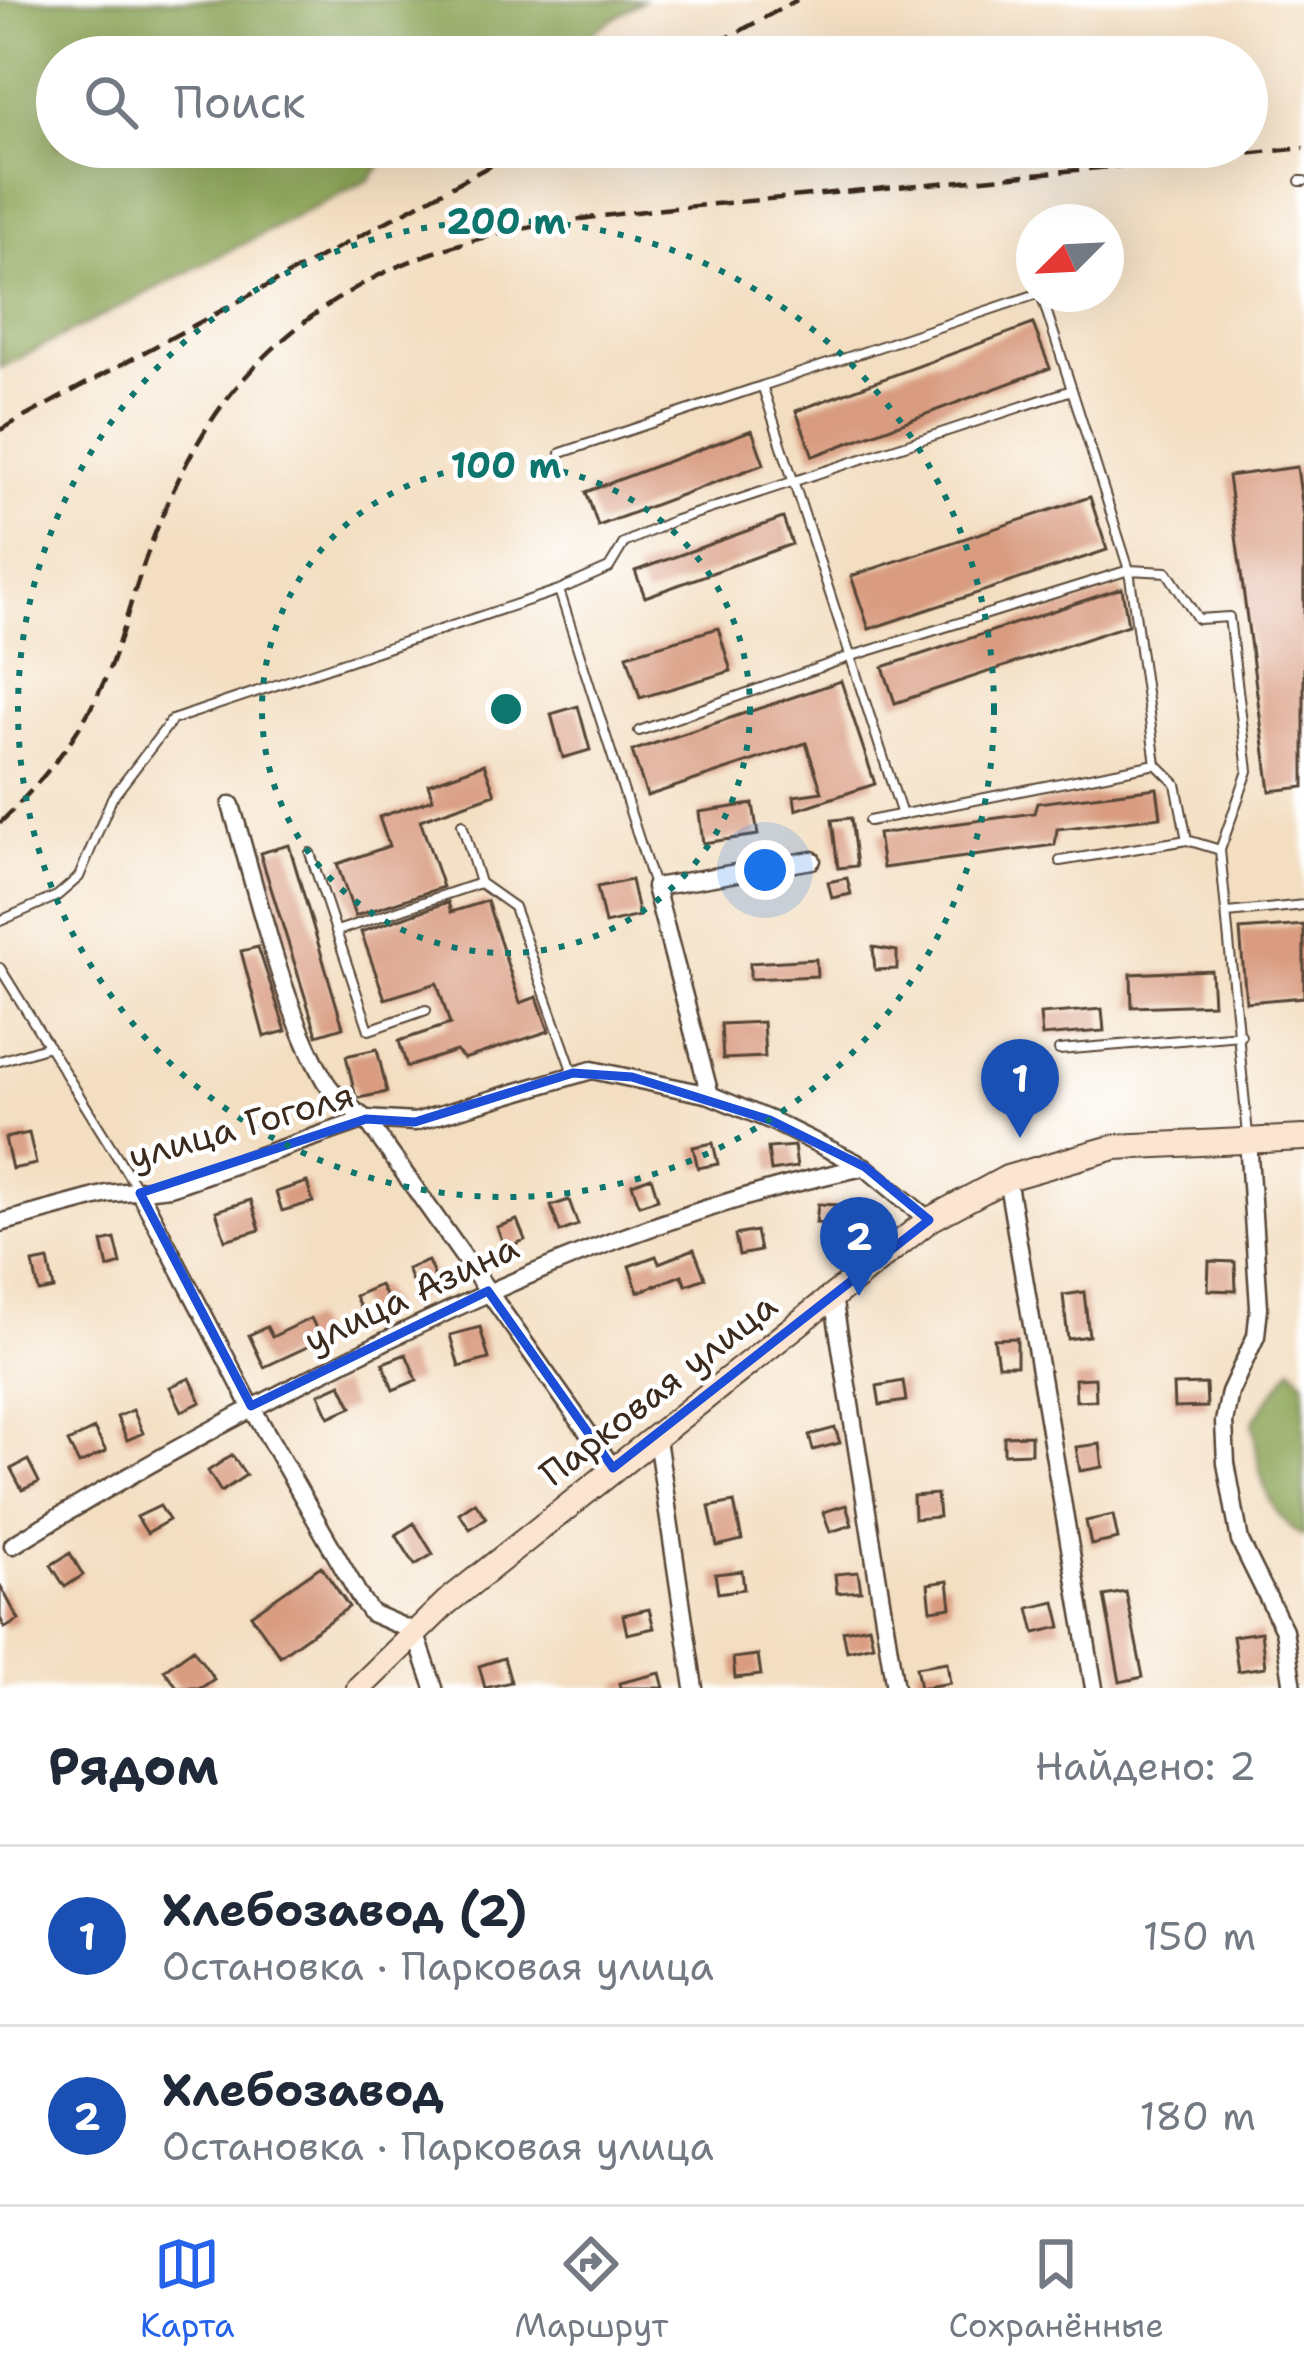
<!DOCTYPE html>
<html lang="ru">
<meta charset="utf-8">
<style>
body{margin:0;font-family:"Shantell Sans",sans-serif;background:#f6f6f7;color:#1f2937}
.compass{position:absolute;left:1016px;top:204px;width:108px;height:108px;border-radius:50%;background:#fff;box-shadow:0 12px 48px #0002;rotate:246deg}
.you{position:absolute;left:765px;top:870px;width:42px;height:42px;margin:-30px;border:9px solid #fff;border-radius:50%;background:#1a73e8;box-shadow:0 0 0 18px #1a73e833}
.badge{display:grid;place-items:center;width:78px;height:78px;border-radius:50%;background:#2563eb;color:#fff;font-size:39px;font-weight:700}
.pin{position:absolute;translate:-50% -99px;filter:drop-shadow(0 3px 6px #0008)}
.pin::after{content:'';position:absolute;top:63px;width:42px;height:36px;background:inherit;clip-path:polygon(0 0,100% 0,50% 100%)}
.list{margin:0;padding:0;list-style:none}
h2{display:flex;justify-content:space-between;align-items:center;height:156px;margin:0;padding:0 48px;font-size:51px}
h2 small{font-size:39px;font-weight:400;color:#747a83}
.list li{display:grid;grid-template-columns:78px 1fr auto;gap:36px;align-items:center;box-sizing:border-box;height:180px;padding:0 48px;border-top:3px solid #e0e1e3}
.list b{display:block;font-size:45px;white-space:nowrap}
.list p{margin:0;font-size:39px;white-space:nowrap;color:#747a83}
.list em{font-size:39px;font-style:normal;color:#747a83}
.icon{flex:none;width:66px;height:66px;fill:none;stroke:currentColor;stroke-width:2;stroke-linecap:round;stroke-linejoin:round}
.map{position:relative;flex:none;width:1304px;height:1688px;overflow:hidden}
.search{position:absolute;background:#fff;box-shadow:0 12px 48px #0002;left:36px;right:36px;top:36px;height:132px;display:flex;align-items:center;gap:30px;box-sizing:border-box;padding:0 42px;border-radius:66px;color:#747a83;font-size:45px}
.sheet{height:516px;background:#fff}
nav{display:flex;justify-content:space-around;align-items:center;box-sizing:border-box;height:168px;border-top:3px solid #e0e1e3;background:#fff;font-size:33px;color:#747a83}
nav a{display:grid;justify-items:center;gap:6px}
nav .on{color:#2563eb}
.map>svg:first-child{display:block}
.forest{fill:#8ca456;stroke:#64673a;stroke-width:3}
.building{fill:#d99c81}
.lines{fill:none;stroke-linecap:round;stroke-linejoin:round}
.service-casing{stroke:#574536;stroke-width:12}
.minor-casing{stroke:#574536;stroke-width:21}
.secondary-casing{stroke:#574536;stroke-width:28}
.service{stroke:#fff;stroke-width:8}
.minor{stroke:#fff;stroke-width:16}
.secondary{stroke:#fce5d0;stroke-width:24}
.rail{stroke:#3b2a1e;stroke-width:4.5;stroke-dasharray:18 9;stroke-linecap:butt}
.marked{fill:none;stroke:#1d4ed8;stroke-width:9;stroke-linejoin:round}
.ring{fill:none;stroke:#0f766e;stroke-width:6;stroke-dasharray:6 12}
.labels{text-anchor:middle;stroke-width:9;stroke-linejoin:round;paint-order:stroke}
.street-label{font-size:36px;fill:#3b2a1e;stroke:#fff}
.centre{fill:#0f766e;stroke:#fff;stroke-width:6}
.ring-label{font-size:36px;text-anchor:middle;font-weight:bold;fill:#0f766e;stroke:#fff;stroke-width:9;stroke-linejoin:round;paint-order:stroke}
</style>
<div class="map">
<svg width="1304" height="1688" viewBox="0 0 1304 1688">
<rect width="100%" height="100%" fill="#fff"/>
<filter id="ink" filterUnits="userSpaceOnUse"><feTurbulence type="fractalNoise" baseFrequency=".00833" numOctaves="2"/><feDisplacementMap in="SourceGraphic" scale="24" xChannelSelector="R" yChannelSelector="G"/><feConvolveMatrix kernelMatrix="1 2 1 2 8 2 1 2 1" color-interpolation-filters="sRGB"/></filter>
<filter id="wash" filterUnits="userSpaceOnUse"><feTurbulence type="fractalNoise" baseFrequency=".004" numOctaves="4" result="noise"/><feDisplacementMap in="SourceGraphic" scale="48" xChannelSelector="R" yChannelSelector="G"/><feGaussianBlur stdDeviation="2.7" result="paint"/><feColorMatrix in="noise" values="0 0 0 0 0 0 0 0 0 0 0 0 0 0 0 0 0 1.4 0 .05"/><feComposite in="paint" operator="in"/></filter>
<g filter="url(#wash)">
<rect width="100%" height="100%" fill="#f3dec1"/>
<path class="forest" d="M0,0H643L552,57H57V147H394L370,179L0,368Z
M1292,1367L1304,1381V1536C1261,1512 1259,1465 1253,1422Z"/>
<g id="blocks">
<path class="building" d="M1033,324L1050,368L813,456L796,411Z
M752,430L764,464L598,526L586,492Z
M1297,467L1304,517V787L1270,791L1228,476Z
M1090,497L1107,550L869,629L851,576Z
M783,518L792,544L645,597L635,571Z
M1122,588L1128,625L895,703L883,667Z
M718,628L731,671L640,698L627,655Z
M841,681L875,784L796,810L794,796L822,792L806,743L647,796L632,751Z
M578,706L590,750L563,758L551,714Z
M484,764L495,794L420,820L443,887L355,916L337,864L389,846L379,817L433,799L428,784Z
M1157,788L1161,817L1057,829L1055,845L883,868L878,834L1034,813L1037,803Z
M753,804L758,835L703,843L699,812Z
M851,818L857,866L838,868L832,820Z
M289,845L343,1027L317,1035L260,853Z
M847,878L851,894L832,898L828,882Z
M631,880L639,916L605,924L597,887Z
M487,901L520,1003L537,997L549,1031L464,1059L456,1051L407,1067L399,1041L450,1024L437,983L385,999L361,932L448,902L451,912Z
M1304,925V997L1246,1002L1240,930Z
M258,947L286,1031L264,1037L241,951Z
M873,947L897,951V969L875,970Z
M816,959L817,976L750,979V963Z
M1211,970L1213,1004L1132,1007L1131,974Z
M1102,1009L1104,1031L1042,1036L1040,1014Z
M763,1022L765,1057L723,1059L721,1024Z
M377,1049L387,1092L359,1098L355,1094L346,1056Z
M29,1133L36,1164L12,1169L5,1138Z
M713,1143L718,1164L698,1168L693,1147Z
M794,1146L797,1167L771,1171L768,1148Z
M651,1177L658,1199L639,1205L632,1184Z
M307,1182L313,1202L282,1211L276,1192Z
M251,1200L260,1230L225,1240L216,1211Z
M569,1200L578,1225L560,1232L551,1206Z
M818,1204L837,1205L836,1224L816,1223Z
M517,1220L525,1240L505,1248L497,1227Z
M756,1231L760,1251L739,1255L735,1235Z
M115,1239L121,1264L108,1268L102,1242Z
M694,1249L705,1278L686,1285L682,1275L638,1292L629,1266L656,1256L659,1263Z
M48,1260L54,1289L39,1292L33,1263Z
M428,1261L440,1290L419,1299L407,1269Z
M1209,1261L1235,1262L1236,1291L1208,1290Z
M380,1285L391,1308L366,1320L355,1296Z
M1084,1292L1089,1336L1068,1339L1063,1295Z
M311,1318L322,1340L264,1367L249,1335L267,1327L272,1337Z
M480,1327L489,1359L459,1367L450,1335Z
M1017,1338V1365H998L994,1339Z
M406,1354L417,1380L393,1390L383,1363Z
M190,1378L201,1402L182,1411L170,1387Z
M1095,1378L1096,1400L1076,1401L1075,1379Z
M903,1381L906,1401L880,1405L877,1386Z
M341,1384L352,1407L329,1417L319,1394Z
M1206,1384L1207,1407L1174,1408L1173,1385Z
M133,1410L143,1433L127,1440L117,1417Z
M835,1428L840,1443L813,1450L809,1435Z
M94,1429L106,1451L79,1464L68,1442Z
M1031,1435V1453L1004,1454V1436Z
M1100,1444L1103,1467L1080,1471L1076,1447Z
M232,1455L246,1475L221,1492L208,1471Z
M28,1460L39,1482L22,1490L11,1469Z
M937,1494L939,1517L914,1519L913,1496Z
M475,1502L486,1518L470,1529L459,1513Z
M734,1502L742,1540L717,1546L709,1507Z
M846,1505L852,1525L830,1532L823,1512Z
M160,1506L169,1520L147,1533L137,1517Z
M1113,1515L1118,1539L1091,1545L1086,1521Z
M414,1523L433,1554L415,1565L396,1535Z
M70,1553L83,1575L65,1587L51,1565Z
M321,1566L349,1607L280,1656L251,1615Z
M742,1571L744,1589L718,1593L715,1574Z
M858,1572L861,1591L837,1593L835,1574Z
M948,1581L951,1607L931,1610L928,1584Z
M0,1585L19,1620L5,1628L0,1618Z
M1126,1592L1143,1677L1120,1682L1104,1596Z
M1055,1602L1061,1627L1035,1633L1029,1608Z
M649,1609L654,1628L627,1634L623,1615Z
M869,1626L873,1645L847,1651L843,1631Z
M1261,1632L1265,1667L1238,1671L1233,1636Z
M193,1649L214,1679L201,1688H178L164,1670Z
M758,1655L761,1675L735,1678L733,1658Z
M504,1658L511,1682L485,1688L479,1666Z
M947,1662L950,1683L920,1688L916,1667Z
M660,1673L664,1688H620L619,1683Z"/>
</g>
</g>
<g filter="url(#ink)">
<use href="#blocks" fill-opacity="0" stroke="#574536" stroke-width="3"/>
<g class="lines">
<g class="service-casing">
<path id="service" d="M1300,181H1304
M1041,294L1072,390
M763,388L902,815
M561,453L1037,294
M559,590L609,568L624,543L673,521L1072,390L1129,570L1156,764L1176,784L1187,840L1220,850L1248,1135
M639,731L852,656L1129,570L1167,572L1198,619L1229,617L1248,771L1220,850
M869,821L1156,764
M462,824L480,883L514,907L573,1073
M310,853L369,1030L426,1010
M1060,861L1187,840
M1228,913L1304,905
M0,921L57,896L79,877L112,798L172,720L559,590L654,886
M337,931L480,883
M0,968L136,1187
M1059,1050L1241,1035
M0,1061L49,1046"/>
</g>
<g class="minor-casing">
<path id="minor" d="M231,805C257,890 281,1004 325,1081C335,1097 351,1108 366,1119L613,1468
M710,1095L655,887L812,860
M1248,1139L1259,1307L1256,1336L1230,1392L1224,1422L1226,1463L1240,1541L1284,1630L1293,1688
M1007,1178L1094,1688
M140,1193L251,1406L361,1599L371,1613L415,1632L434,1688
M0,1223L107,1194L170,1187L366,1119L415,1122L592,1070L710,1095L770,1120L865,1167L929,1220
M833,1297L895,1688
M657,1439L694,1688
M13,1545C134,1470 258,1403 387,1340C544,1264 693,1203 864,1167"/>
</g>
<g class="secondary-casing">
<path id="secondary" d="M359,1688L446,1603L929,1220L1007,1178L1115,1147L1304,1138"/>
</g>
<use href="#service" class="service"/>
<use href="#minor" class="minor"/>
<use href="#secondary" class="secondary"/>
<path class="rail" d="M692,57L797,0
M0,430L525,147
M0,823C42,781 76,741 102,686C117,654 126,617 137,584C159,517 189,445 234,390C281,333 346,286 416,259C526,216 672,209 790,197C961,181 1133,165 1304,148"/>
</g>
</g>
<path class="marked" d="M573,1073L632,1077L770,1120L865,1167L929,1220L613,1468L488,1291L251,1406L140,1193L366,1119L415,1122Z"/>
<g class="ring">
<circle cx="506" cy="709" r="244"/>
<circle cx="506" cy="709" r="488"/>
</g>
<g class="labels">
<g class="street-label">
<text transform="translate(241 1125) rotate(-16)" y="13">улица Гоголя</text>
<text transform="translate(411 1293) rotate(-25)" y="13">улица Азина</text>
<text transform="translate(658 1389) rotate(-38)" y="13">Парковая улица</text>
</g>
</g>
<circle cx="506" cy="709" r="18" class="centre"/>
<g class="ring-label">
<text x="506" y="234">200 m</text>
<text x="506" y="478">100 m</text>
</g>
</svg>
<svg class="compass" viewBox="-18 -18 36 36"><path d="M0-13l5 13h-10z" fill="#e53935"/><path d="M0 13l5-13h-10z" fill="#747a83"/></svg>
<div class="you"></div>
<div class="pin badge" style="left:1020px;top:1138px;background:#1a4fb4">1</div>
<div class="pin badge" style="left:859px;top:1296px;background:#1a4fb4">2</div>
<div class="search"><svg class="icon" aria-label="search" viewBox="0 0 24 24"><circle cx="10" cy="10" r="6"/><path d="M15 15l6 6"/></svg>Поиск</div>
</div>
<section class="sheet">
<h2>Рядом<small>Найдено: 2</small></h2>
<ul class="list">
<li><span class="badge" style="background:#1a4fb4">1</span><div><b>Хлебозавод (2)</b><p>Остановка · Парковая улица</p></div><em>150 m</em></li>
<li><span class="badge" style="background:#1a4fb4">2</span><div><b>Хлебозавод</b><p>Остановка · Парковая улица</p></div><em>180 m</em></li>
</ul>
</section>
<nav>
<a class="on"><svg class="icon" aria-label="map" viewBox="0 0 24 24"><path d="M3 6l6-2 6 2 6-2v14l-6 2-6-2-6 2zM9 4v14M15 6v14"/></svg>Карта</a>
<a><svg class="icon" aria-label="directions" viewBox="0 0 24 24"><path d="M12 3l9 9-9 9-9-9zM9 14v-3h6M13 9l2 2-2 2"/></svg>Маршрут</a>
<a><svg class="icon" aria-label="saved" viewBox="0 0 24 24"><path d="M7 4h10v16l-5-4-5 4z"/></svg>Сохранённые</a>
</nav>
